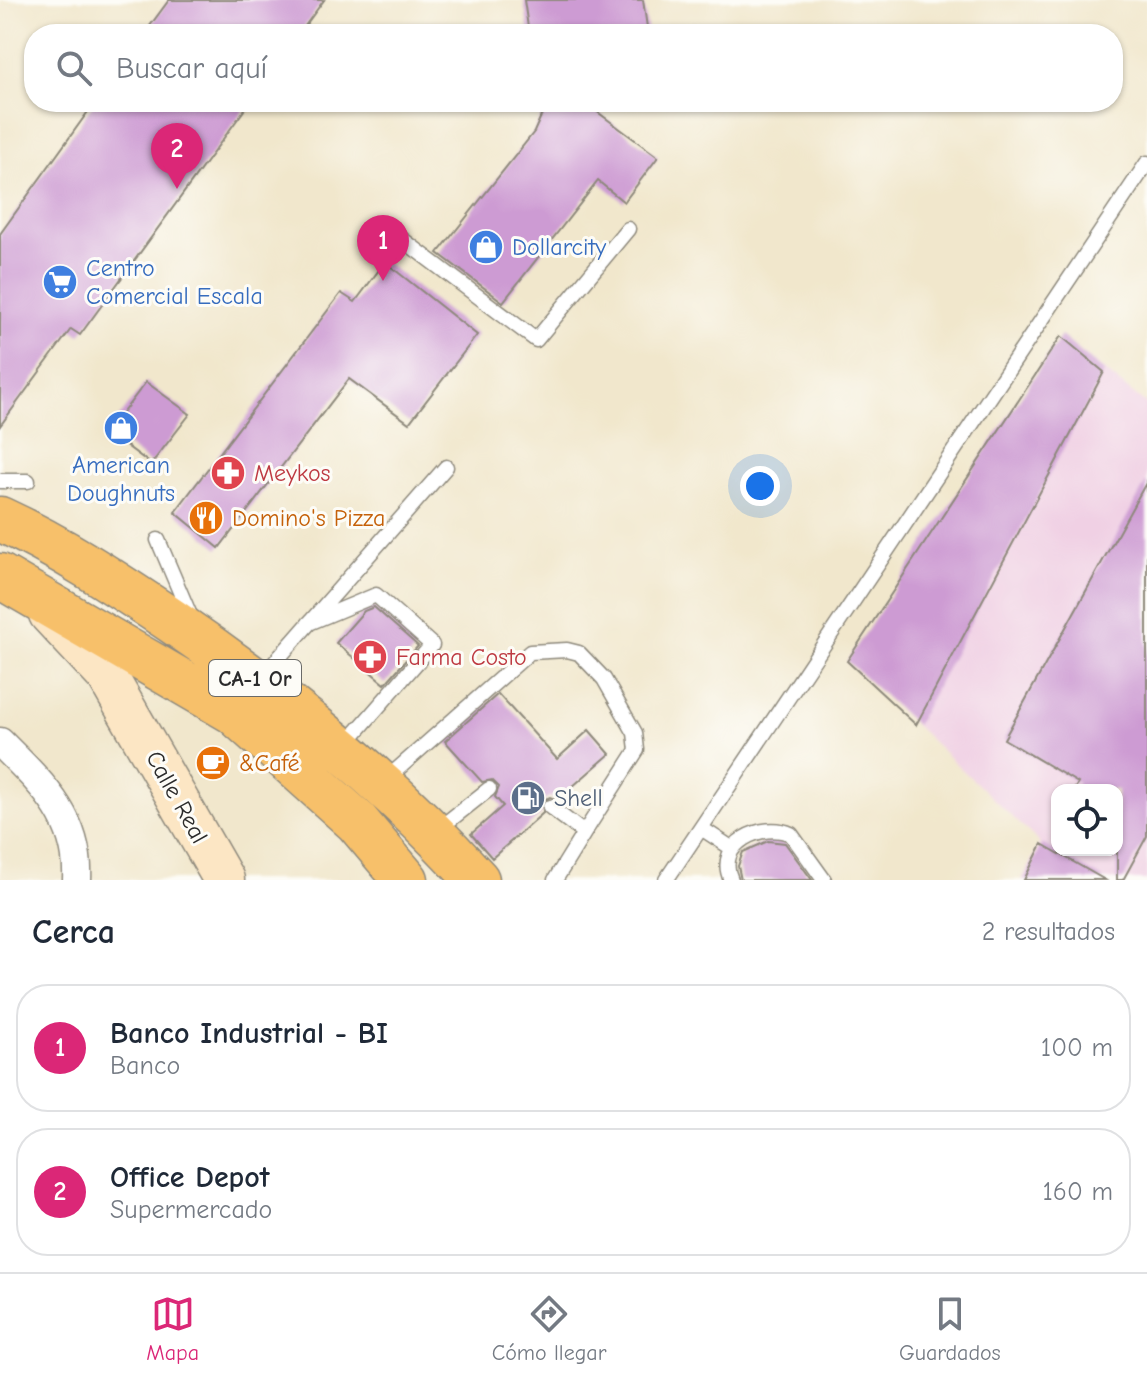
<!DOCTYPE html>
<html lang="es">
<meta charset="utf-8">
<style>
body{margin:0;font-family:"Comic Neue",sans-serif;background:#f2f2f3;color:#1f2937}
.controls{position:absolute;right:24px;bottom:24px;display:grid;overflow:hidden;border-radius:16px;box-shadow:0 2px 6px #0004}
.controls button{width:72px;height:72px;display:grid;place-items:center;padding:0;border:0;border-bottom:2px solid #e0e1e3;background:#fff;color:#1f2937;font:40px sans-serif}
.you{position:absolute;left:760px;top:486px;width:28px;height:28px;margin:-20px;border:6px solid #fff;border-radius:50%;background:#1a73e8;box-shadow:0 0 0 12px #1a73e833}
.badge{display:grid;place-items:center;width:52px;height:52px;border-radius:50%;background:#db2777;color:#fff;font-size:26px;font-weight:700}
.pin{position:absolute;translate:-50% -66px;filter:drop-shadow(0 2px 4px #0008)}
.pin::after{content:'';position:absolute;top:42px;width:28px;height:24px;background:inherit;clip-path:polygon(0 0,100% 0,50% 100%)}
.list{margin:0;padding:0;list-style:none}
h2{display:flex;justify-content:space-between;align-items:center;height:104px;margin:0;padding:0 32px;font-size:34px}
h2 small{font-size:26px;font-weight:400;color:#747a83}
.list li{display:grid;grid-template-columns:52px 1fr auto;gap:24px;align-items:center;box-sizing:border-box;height:128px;margin:0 16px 16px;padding:0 16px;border:2px solid #e0e1e3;border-radius:32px}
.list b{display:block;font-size:30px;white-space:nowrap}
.list p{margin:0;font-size:26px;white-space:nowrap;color:#747a83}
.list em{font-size:26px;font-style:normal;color:#747a83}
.icon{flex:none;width:44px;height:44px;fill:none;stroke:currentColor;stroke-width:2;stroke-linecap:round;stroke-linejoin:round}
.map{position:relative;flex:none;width:1147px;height:880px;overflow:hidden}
.search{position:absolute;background:#fff;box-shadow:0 2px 6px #0004;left:24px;right:24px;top:24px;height:88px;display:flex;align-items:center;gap:20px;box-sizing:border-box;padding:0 28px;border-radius:32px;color:#747a83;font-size:30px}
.sheet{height:392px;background:#fff}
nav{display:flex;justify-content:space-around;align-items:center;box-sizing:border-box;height:112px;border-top:2px solid #e0e1e3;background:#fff;font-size:22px;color:#747a83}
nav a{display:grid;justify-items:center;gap:4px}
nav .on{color:#db2777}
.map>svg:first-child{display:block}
.built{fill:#f0d0e4;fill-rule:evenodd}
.building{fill:#cd9bd3}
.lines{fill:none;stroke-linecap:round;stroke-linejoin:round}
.service-casing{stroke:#8e897c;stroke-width:17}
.minor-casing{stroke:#8e897c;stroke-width:31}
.secondary-casing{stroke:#8e897c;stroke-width:43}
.trunk-casing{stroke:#8e897c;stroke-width:47}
.service{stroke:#fff;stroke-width:14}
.minor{stroke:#fff;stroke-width:28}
.secondary{stroke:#fce6c4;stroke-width:40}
.trunk{stroke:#f7c06b;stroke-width:44}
.labels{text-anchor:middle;stroke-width:6;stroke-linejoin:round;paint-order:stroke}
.shield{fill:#fdfcf7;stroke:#6a6a68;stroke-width:2}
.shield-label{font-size:22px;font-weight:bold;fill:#2b2b2b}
.shop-label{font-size:24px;fill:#366cbe;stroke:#fdfcf7;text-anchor:start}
.health-label{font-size:24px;fill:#be3a42;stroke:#fdfcf7;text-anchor:start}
.food-label{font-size:24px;fill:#c56008;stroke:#fdfcf7;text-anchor:start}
.street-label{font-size:24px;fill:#2b2b2b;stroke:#fdfcf7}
.service-label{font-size:24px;fill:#4e5e75;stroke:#fdfcf7;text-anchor:start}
</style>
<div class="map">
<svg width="1147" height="880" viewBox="0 0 1147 880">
<rect width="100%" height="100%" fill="#fdfcf7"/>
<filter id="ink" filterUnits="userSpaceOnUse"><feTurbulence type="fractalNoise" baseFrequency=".0125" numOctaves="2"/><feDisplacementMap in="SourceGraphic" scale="16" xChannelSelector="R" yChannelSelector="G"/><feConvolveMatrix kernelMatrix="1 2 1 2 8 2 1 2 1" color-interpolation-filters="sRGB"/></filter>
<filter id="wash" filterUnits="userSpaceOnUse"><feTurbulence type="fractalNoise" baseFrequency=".006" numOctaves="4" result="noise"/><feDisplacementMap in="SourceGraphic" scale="32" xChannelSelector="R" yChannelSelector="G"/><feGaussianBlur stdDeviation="1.8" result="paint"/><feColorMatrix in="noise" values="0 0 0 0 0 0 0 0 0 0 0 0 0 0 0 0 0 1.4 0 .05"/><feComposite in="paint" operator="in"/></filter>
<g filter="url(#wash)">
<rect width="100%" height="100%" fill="#f1e7cc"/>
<path class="built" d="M1061,336L1147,405V880H1022L1040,843L847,661ZM1057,790H1117V850H1057Z"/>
<g id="blocks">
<path class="building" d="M169,0H324L299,34H144Z
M524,0H643L648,34H529Z
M95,102H250L80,335L71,329L0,426V234Z
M540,102H584L658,157L624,202L598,181L503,302L438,253L534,132L542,114Z
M385,262L477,335L409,423L349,379L219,548L175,512L341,293L355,302Z
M1061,336L1104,372L916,725L847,661Z
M146,382L190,414L151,464L108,432Z
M1147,481V836L1123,880H1117V790H1074L1078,783L1004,739Z
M374,607L418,646L385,684L336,643L364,611Z
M498,694L557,759L589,730L610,754L557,800L550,797L543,800V813L492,858L471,834L503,806L495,797L499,787L492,780L482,782L445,741Z
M768,841L785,843L812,880H741L738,866L743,852Z
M1042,844L1105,880H1024Z"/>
</g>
</g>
<g filter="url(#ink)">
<use href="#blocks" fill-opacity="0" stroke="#8e897c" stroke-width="2"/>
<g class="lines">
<g class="service-casing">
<path id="service" d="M382,224L536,340L628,229
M0,481H28
M158,540L192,620
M309,623L376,595L432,645L345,745
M262,677L446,467
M383,782L530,652L567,650L579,653L604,679L635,733L637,750L584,833
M550,807L584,833L555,880
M701,828L733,849
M436,831L489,789
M666,880L1147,163
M731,880C714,843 763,821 791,834L824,880"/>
</g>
<g class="minor-casing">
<path id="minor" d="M0,742C41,783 80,818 77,880"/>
</g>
<g class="secondary-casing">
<path id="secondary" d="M49,614L107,676L224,880"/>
</g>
<g class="trunk-casing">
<path id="trunk" d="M0,519C61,547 117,584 172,621C284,697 387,780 477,880
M0,576L234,712L357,822L406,880"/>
</g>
<use href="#service" class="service"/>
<use href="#minor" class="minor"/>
<use href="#secondary" class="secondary"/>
<use href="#trunk" class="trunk"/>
</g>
</g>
<defs>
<g id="shop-disc" transform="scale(1.8)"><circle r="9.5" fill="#3f7fe0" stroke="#fdfcf7"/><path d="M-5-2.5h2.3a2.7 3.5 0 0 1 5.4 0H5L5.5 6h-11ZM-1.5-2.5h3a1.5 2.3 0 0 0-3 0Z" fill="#fff"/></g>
<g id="supermarket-disc" transform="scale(1.8)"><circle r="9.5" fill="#3f7fe0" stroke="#fdfcf7"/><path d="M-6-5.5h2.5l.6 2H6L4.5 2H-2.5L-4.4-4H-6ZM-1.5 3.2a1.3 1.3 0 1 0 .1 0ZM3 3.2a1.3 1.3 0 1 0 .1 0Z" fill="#fff"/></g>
<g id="pharmacy-disc" transform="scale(1.8)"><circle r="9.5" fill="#e0444e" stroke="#fdfcf7"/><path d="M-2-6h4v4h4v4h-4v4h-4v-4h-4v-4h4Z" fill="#fff"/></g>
<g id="restaurant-disc" transform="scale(1.8)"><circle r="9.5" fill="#e8710a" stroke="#fdfcf7"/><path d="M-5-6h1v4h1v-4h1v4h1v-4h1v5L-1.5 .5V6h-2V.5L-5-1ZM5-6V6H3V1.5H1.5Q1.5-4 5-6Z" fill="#fff"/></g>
<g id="cafe-disc" transform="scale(1.8)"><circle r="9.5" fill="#e8710a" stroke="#fdfcf7"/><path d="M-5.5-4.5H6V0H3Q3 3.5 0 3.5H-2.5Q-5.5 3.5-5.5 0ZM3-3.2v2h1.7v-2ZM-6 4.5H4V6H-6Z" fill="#fff"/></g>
<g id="fuel-disc" transform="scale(1.8)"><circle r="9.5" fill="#5c6f8a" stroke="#fdfcf7"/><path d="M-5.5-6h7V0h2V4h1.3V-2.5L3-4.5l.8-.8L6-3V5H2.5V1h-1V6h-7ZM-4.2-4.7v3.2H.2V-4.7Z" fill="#fff"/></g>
</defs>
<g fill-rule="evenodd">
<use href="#shop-disc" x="486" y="247"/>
<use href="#supermarket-disc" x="60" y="282"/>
<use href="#shop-disc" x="121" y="428"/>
<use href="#pharmacy-disc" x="228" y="473"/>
<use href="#restaurant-disc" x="206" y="518"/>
<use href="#pharmacy-disc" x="370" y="657"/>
<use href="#cafe-disc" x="213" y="763"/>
<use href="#fuel-disc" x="528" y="798"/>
</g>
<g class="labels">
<rect class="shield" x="209" y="660" width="92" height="36" rx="6"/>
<g class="shield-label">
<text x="255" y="686">CA-1 Or</text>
</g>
<g class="shop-label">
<text x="512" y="255">Dollarcity</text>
<text x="86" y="276">Centro<tspan x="86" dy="28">Comercial Escala</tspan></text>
<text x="121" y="473" text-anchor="middle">American<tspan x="121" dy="28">Doughnuts</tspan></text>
</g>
<g class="health-label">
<text x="254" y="481">Meykos</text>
<text x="396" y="665">Farma Costo</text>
</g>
<g class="food-label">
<text x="232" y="526">Domino's Pizza</text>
<text x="239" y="771">&amp;Café</text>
</g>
<g class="street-label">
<text transform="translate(177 797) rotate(61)" y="8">Calle Real</text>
</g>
<g class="service-label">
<text x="554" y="806">Shell</text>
</g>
</g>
</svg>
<div class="controls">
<button><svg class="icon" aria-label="locate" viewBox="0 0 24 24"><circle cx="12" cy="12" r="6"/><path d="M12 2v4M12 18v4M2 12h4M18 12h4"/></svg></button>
</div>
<div class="you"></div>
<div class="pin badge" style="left:383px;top:281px">1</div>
<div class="pin badge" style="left:177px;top:189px">2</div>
<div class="search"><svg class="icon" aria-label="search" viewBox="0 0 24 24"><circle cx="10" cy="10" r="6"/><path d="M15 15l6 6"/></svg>Buscar aquí</div>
</div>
<section class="sheet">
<h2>Cerca<small>2 resultados</small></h2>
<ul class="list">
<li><span class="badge">1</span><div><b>Banco Industrial - BI</b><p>Banco</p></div><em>100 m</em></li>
<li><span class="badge">2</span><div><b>Office Depot</b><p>Supermercado</p></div><em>160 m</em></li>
</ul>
</section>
<nav>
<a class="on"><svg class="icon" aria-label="map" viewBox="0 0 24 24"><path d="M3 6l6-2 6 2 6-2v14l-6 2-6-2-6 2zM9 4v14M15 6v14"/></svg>Mapa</a>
<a><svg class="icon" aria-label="directions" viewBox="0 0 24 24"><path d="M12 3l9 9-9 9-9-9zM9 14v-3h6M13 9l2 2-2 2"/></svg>Cómo llegar</a>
<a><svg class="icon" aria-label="saved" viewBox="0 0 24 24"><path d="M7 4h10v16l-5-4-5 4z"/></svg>Guardados</a>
</nav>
